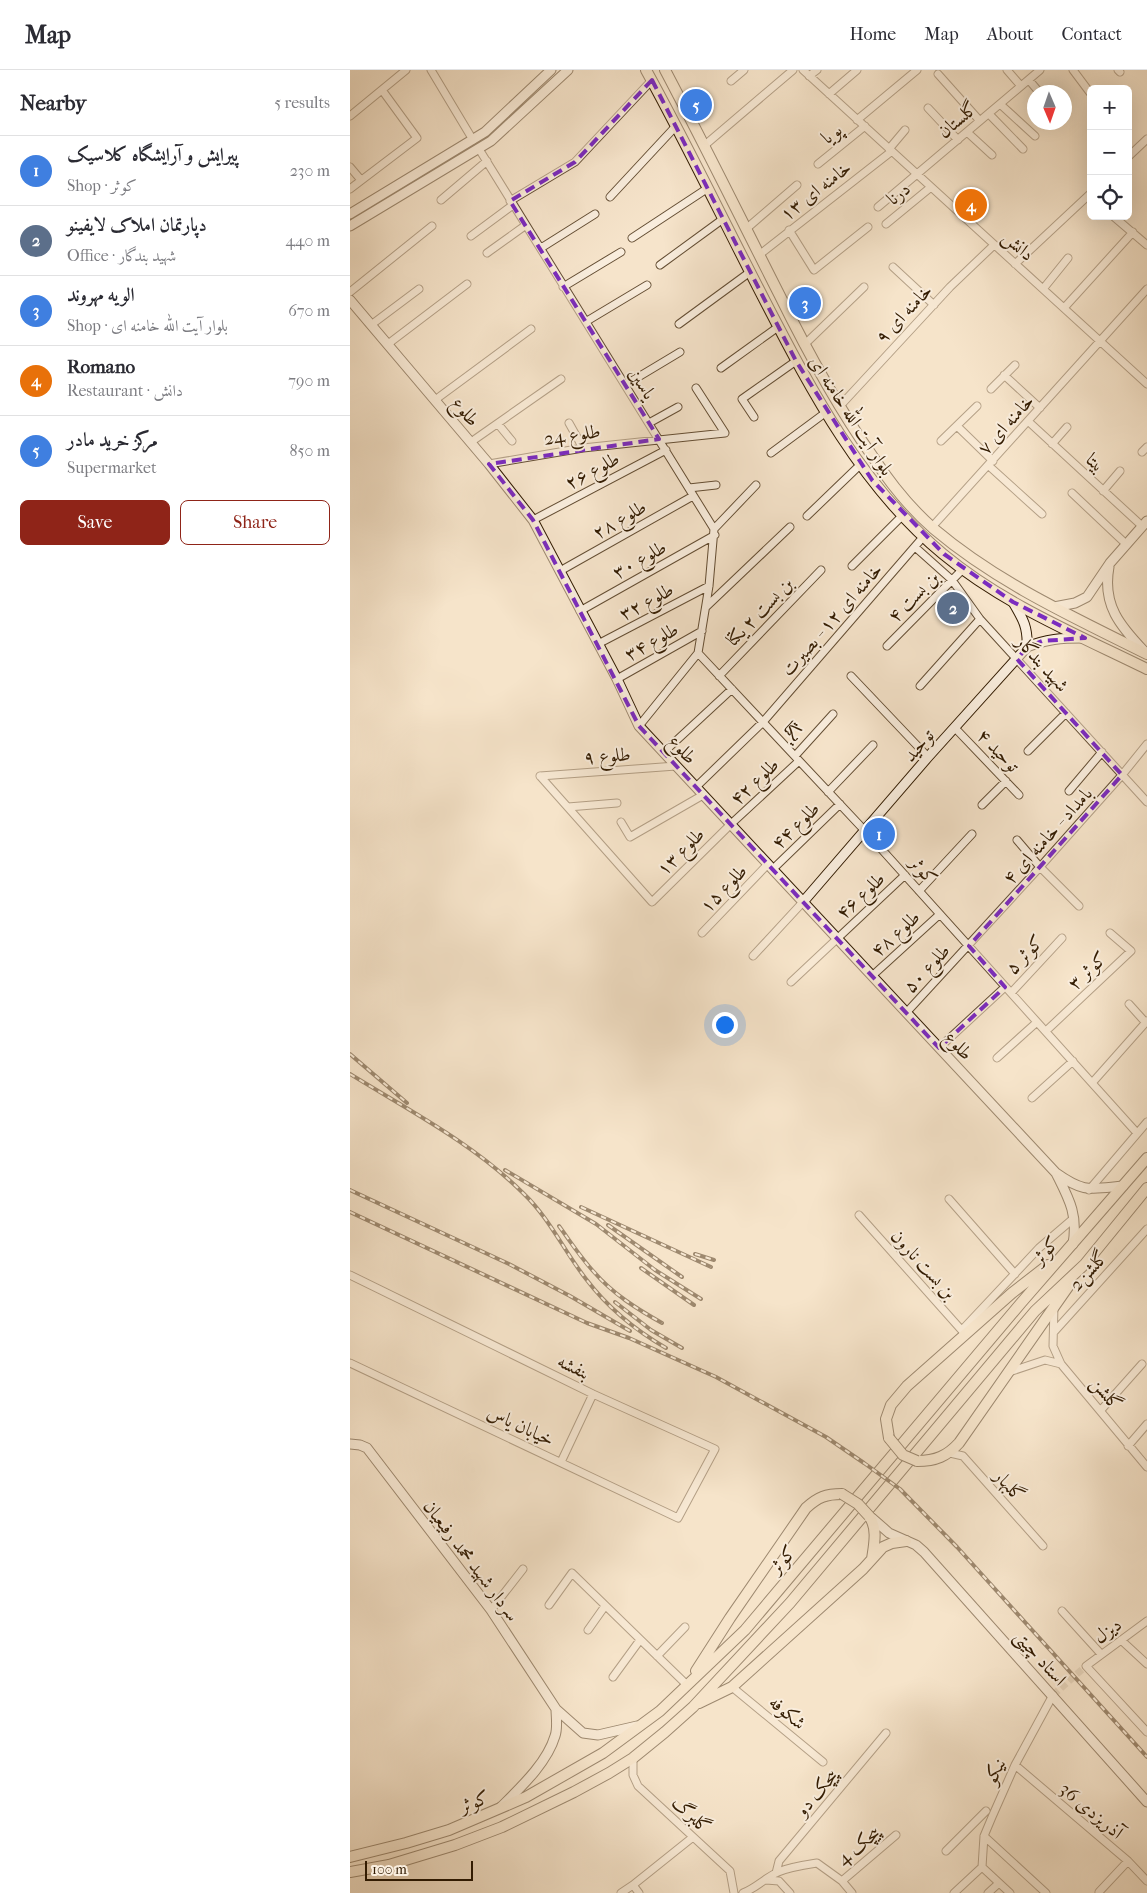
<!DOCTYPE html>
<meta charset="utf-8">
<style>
body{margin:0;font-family:"IM FELL French Canon",Amiri,serif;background:#f2f2f3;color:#2b2b33}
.controls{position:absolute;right:15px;top:15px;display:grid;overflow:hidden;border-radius:8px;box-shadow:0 5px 20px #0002}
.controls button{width:45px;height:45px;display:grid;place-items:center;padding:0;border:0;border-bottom:1px solid #e1e1e2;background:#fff;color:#2b2b33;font:25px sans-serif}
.compass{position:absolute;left:677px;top:15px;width:45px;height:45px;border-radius:50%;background:#fff;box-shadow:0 5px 20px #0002;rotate:178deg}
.scale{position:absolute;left:15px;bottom:12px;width:108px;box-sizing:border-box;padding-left:5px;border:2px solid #331c02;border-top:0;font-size:14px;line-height:18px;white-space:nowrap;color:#331c02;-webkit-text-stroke:4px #f9eddd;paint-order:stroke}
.you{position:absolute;left:374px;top:954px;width:18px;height:18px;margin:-12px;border:4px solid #fff;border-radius:50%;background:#1a73e8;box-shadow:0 0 0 8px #1a73e833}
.badge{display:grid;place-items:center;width:32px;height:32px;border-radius:50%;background:#8f2418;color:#fff;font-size:16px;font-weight:700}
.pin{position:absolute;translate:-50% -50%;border:2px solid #fff;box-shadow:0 1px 5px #0006}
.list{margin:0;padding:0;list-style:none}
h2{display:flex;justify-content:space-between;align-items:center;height:65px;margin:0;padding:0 20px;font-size:21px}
h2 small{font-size:16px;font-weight:400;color:#7c7c81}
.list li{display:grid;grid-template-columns:32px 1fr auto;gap:15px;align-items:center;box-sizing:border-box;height:70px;padding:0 20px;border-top:1px solid #e1e1e2}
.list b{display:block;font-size:19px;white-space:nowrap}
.list p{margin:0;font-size:16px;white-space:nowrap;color:#7c7c81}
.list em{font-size:16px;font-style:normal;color:#7c7c81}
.actions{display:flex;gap:10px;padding:15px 20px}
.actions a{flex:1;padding:11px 0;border:1px solid #8f2418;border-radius:8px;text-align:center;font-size:18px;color:#8f2418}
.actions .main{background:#8f2418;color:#fff}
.icon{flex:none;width:28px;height:28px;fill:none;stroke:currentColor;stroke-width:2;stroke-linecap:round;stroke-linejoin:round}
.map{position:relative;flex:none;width:797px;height:1823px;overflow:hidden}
header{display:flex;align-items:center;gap:30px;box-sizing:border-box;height:70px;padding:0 25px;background:#fff;border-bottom:1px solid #e1e1e2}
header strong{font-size:24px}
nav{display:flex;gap:28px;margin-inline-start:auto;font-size:18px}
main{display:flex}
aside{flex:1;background:#fff}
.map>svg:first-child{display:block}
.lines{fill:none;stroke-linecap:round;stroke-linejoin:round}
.street-tunnel{stroke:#cfbca3;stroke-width:7;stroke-dasharray:7 3.5;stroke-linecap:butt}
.street-casing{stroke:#644e34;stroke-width:9}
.secondary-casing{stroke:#331c02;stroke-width:11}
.primary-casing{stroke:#331c02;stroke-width:12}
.street{stroke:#f9eddd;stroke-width:7}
.secondary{stroke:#f9eddd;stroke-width:9}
.primary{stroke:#f6e4cb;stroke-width:10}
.rail-casing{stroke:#331c02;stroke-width:4}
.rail{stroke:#f9eddd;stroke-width:2;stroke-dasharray:5.5;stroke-linecap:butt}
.primary-bridge-casing{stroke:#331c02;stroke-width:12;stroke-linecap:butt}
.primary-bridge{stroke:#f6e4cb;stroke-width:10}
.marked{fill:none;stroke:#7b2cbf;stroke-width:4;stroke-dasharray:10 6;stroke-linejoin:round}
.labels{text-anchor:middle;stroke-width:4;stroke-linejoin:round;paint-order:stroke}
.street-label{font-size:19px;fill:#331c02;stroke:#f9eddd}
</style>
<header>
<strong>Map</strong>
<nav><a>Home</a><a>Map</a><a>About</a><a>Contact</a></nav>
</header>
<main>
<aside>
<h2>Nearby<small>5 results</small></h2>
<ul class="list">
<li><span class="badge" style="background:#3f7fe0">1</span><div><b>پیرایش و آرایشگاه کلاسیک</b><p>Shop · کوثر</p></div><em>230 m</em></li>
<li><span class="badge" style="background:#5c6f8a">2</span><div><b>دپارتمان املاک لایفینو</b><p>Office · شهید بندگار</p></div><em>440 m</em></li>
<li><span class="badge" style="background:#3f7fe0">3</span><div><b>الویه مهروند</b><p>Shop · بلوار آیت الله خامنه ای</p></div><em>670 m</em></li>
<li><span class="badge" style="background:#e8710a">4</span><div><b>Romano</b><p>Restaurant · دانش</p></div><em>790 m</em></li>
<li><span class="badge" style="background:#3f7fe0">5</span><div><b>مرکز خرید مادر</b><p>Supermarket</p></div><em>850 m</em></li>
</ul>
<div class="actions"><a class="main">Save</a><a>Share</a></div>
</aside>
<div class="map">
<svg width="797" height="1823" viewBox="0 0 797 1823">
<rect width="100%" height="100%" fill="#f6e4cb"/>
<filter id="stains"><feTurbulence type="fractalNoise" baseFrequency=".004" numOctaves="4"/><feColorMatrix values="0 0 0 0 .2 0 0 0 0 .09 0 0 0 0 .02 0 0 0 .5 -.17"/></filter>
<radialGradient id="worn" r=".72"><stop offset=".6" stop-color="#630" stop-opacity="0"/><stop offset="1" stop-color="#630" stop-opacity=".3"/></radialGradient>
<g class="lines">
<path class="street-tunnel" d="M703,1625L736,1596"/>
<g class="street-casing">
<path id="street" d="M81,0L123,70
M453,0L797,314
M657,0L671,16
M723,0L741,24
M768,0L770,2
M588,4L630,51
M459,6L467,0
M679,10L689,22
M381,11L394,0
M479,24L507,0
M650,34L685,66
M578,38L608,70
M639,44L673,79
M0,46L56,0
M507,50L567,0
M617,62L642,85
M355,75L443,0
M129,79L364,459L359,516L348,583L289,656
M539,79L555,60
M778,87L797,69
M468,94L515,56
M0,97L11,110
M0,119L67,68L32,20
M260,127L326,56
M91,130L137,91
M160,131L225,92L302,10
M528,137L690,0
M763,146L797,175
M536,154L581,117
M396,159L447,115
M439,160L464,200L518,157
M121,166L163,135
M282,168L358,118
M191,178L245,144
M137,183L176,155
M409,185L542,81
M665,194L741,123
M310,195L373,149
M543,197L584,235
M213,217L271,182
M693,219L718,188
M0,222L82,156
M714,238L783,162
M237,251L297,215
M329,254L400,202
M21,255L69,219
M38,274L117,214
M454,275L514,217
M371,298L428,257
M654,305L690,338
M275,315L330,282
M641,319L665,295
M85,330L181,259
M489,337L600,217L644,175
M404,347L392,329L446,291
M679,352L792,456
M219,353L233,378
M299,353L328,337
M148,354L162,371
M607,356L643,391
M591,371L627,336
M121,372L211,309
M702,374L717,357
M792,382L797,377
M421,383L475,343
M139,394L233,378L375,363L346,318
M639,396L692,444
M339,418L366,415
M753,421L770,401
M722,423L776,474
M457,446L511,394
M183,450L316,380
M582,457L797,219
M364,459L406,415
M565,477L602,510L630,549L797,732
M502,496L553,445
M210,501L343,426
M356,537L440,457
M230,541L365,465
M248,574L359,516
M537,576L613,499
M348,583L516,762L787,1063
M369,606L471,500
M501,606L578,687
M267,609L352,561
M570,616L630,549
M605,658L669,725
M678,681L716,643
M314,682L382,619
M445,686L483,644
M190,706L302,832L381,754L449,691
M190,706L326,696
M346,717L413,652L574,466
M719,721L752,682
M478,722L523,675
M632,735L656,711
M218,737L267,733
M271,752L280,767L353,725
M667,770L690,797L729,836
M423,799L490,734
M569,821L622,764
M352,863L418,794
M403,886L453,832
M522,906L590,844
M441,912L555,805
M661,923L712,868
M779,934L796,953
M556,943L690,797L772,705L797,674
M696,961L781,881L760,863
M589,978L655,917
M647,988L687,952
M742,1013L797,951
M682,1028L723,991
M739,1120L797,1052
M599,1129L665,1204
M509,1145L615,1264
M0,1205L243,1324L365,1379L328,1448L0,1293
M704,1236L703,1276L711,1294L797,1397
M612,1260L689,1178L724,1148
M704,1262L797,1159
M659,1302L695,1290L711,1294
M751,1340L792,1294
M778,1376L797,1354
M600,1383L613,1386L693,1476
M211,1392L243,1324
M199,1535L222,1503L337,1615
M141,1540L173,1499
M712,1541L751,1584
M797,1551L736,1596L797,1662
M238,1560L255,1536
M771,1570L797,1594
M307,1586L335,1557
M263,1607L290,1570
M382,1617L473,1692
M283,1688V1705L288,1716L380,1801L384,1823
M665,1695L778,1791L797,1811
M634,1766L696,1823
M596,1781L636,1741
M632,1797L634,1766L642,1747L665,1695L703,1625
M632,1797L660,1823
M426,1803L429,1791L536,1663
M416,1810L429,1811L440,1823
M492,1811L546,1765
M749,1822L778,1791
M271,1823L283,1815
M289,1823L283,1815L343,1767
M393,1823C406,1818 415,1808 428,1802C440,1797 454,1795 467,1793L492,1811L502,1823
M604,1823L632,1797
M638,1823L649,1813"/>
</g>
<g class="secondary-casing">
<path id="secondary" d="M0,144L135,62L201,0
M0,156L141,71L218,0
M0,230L139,394L183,450L267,609L289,656L706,1103
M759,497C752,535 770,556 795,582
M704,537L725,533L737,527L760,493L797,451
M677,577C696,569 712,568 733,568
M453,832L578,687L677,577C678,557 673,549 663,532
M723,1174C728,1144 719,1129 706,1103C734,1123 740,1119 773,1116
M0,1374L10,1375L17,1378L141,1540L206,1639L233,1663L248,1665L287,1656
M522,1448L539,1463L566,1475L574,1482L797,1732
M151,1737C171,1717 197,1693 205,1666C208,1658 206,1647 206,1639"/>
</g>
<g class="primary-casing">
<path id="primary" d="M296,0C338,76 375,154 415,231C462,322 512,417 593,484C653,534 728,565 797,599
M315,0C354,74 391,149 429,224C457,281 486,335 523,387C540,413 561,439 584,459C648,513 723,547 797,584
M539,1368L536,1349L541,1335L557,1316L662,1223L698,1195
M567,1391C586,1391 597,1386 609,1373L720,1214
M519,1446C528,1458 524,1475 522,1489
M346,1601L380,1548L456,1438C468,1427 476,1424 492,1424
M349,1633L382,1617L513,1499L533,1477L542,1473L556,1471
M0,1787L56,1773L99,1760L176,1727L253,1683L310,1641L395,1560L671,1233L797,1088
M0,1802L39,1795L105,1775L152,1757L224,1722L259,1703L283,1688L315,1662L343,1637L440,1533L685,1241L735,1194L797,1118"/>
</g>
<use href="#street" class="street"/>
<use href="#secondary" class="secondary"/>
<use href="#primary" class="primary"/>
<g class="rail-casing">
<path id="rail" d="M0,984L57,1033
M0,1004C60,1041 124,1074 174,1124C200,1149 214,1181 236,1209C258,1238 285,1260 316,1278
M155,1100L246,1154L305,1200L351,1229
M0,1120L159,1194L220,1226L280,1261
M231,1137L361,1197
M0,1142L237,1253L279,1268L366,1307L476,1367L514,1393L550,1419L607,1477L797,1687
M258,1155L332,1207
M209,1156C220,1171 231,1188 244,1202C263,1224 287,1239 312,1253
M345,1184L364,1190
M291,1198L344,1235
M265,1232L301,1260L332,1278"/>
</g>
<use href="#rail" class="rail"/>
<g class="primary-bridge-casing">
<path id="primary-bridge" d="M539,1368L553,1385L567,1391
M492,1424L508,1434L519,1446"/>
</g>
<use href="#primary-bridge" class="primary-bridge"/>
</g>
<path d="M0 0H797V1823H0ZM302,10L446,291L522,410L594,484L663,532L735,568L692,571L677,577L667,589L772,705L619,876L655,917L589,978L289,656L183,450L139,394L309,369L160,131L225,92Z" fill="#f6e4cb" fill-opacity=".55" fill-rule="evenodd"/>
<path class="marked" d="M302,10L446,291L522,410L594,484L663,532L735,568L692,571L677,577L667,589L772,705L619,876L655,917L589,978L289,656L183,450L139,394L309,369L160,131L225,92Z"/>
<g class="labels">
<g class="street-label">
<text transform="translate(607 49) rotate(-40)" y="7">گلستان</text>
<text transform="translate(481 63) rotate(-39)" y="7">پویا</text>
<text transform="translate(465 120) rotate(-38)" y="7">خامنه ای ۱۳</text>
<text transform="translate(548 123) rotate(-39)" y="7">درنا</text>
<text transform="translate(669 175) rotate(42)" y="7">دانش</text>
<text transform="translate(553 243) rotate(-47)" y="7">خامنه ای ۹</text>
<text transform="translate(293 313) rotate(58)" y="7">یاسین</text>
<text transform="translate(116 341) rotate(50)" y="7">طلوع</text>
<text transform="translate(502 345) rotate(57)" y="7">بلوار آیت الله خامنه ای</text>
<text transform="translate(655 354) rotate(-48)" y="7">خامنه ای ۷</text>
<text transform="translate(222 364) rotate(-8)" y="7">طلوع 24</text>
<text transform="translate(746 392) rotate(43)" y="7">بیتا</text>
<text transform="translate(242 400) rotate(-28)" y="7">طلوع ۲۶</text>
<text transform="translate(269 449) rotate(-30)" y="7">طلوع ۲۸</text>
<text transform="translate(289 489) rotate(-29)" y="7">طلوع ۳۰</text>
<text transform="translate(563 526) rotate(-45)" y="7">بن بست ۴</text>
<text transform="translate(296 531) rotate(-28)" y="7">طلوع ۳۲</text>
<text transform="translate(409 541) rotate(-46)" y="7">بن بست ۲ یکتا</text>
<text transform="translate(481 549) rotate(-49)" y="7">خامنه ای ۱۲ - بصیرت</text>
<text transform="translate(301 571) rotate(-29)" y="7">طلوع ۳۴</text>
<text transform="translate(693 593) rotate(48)" y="7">شهید بندگار</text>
<text transform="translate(444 661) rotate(47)" y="7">یکتا</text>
<text transform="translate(568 675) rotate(-49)" y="7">توحید</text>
<text transform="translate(333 679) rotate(47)" y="7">طلوع</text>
<text transform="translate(649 680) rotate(46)" y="7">توحید ۴</text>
<text transform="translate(257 685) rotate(-4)" y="7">طلوع ۹</text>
<text transform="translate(404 711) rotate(-43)" y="7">طلوع ۴۲</text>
<text transform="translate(445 755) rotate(-44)" y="7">طلوع ۴۴</text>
<text transform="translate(697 765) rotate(-48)" y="7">بامداد - خامنه ای ۴</text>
<text transform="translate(330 781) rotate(-45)" y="7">طلوع ۱۳</text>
<text transform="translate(574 800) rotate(48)" y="7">کوثر</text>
<text transform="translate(373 818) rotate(-46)" y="7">طلوع ۱۵</text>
<text transform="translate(510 825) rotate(-43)" y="7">طلوع ۴۶</text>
<text transform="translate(545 863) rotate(-42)" y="7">طلوع ۴۸</text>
<text transform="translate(674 884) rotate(-47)" y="7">کوثر ۵</text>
<text transform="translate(576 898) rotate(-47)" y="7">طلوع ۵۰</text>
<text transform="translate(737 900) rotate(-43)" y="7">کوثر ۳</text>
<text transform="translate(609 975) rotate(47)" y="7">طلوع</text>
<text transform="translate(695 1180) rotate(-49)" y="7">کوثر</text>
<text transform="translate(574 1194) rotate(48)" y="7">بن بست نارون</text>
<text transform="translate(738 1200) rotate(-48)" y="7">گلشن2</text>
<text transform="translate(224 1296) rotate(26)" y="7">بنفشه</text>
<text transform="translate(757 1323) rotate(50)" y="7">گلشن</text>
<text transform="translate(171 1355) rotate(25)" y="7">خیابان یاس</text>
<text transform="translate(660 1415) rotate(48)" y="7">گلبهار</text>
<text transform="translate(432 1489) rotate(-50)" y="7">کوثر</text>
<text transform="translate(122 1490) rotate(53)" y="7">سردار شهید محمد رفیعیان</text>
<text transform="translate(757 1560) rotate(-36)" y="7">دیزل</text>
<text transform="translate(691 1587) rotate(48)" y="7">استاد چیتی</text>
<text transform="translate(438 1642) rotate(40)" y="7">شکوفه</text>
<text transform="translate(644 1701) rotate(-65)" y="7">نیکو</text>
<text transform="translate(466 1722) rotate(-50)" y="7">پیچک دو</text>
<text transform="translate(124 1731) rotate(-22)" y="7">کوثر</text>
<text transform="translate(742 1740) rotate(40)" y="7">آذریزدی 36</text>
<text transform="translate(342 1744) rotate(43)" y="7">گلبرگ</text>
<text transform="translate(508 1775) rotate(-40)" y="7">پیچک 4</text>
</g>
</g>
<rect width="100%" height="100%" filter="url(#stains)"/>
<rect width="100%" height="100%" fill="url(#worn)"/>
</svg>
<div class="controls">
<button>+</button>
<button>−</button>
<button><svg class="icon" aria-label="locate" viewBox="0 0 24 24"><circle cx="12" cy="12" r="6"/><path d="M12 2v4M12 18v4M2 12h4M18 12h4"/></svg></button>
</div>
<svg class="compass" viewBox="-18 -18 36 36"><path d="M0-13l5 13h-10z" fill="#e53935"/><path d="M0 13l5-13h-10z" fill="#7c7c81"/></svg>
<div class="scale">100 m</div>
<div class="you"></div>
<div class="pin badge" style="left:529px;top:764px;background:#3f7fe0">1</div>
<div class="pin badge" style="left:603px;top:538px;background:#5c6f8a">2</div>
<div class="pin badge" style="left:455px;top:233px;background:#3f7fe0">3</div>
<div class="pin badge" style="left:621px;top:135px;background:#e8710a">4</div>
<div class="pin badge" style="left:346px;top:35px;background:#3f7fe0">5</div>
</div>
</main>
